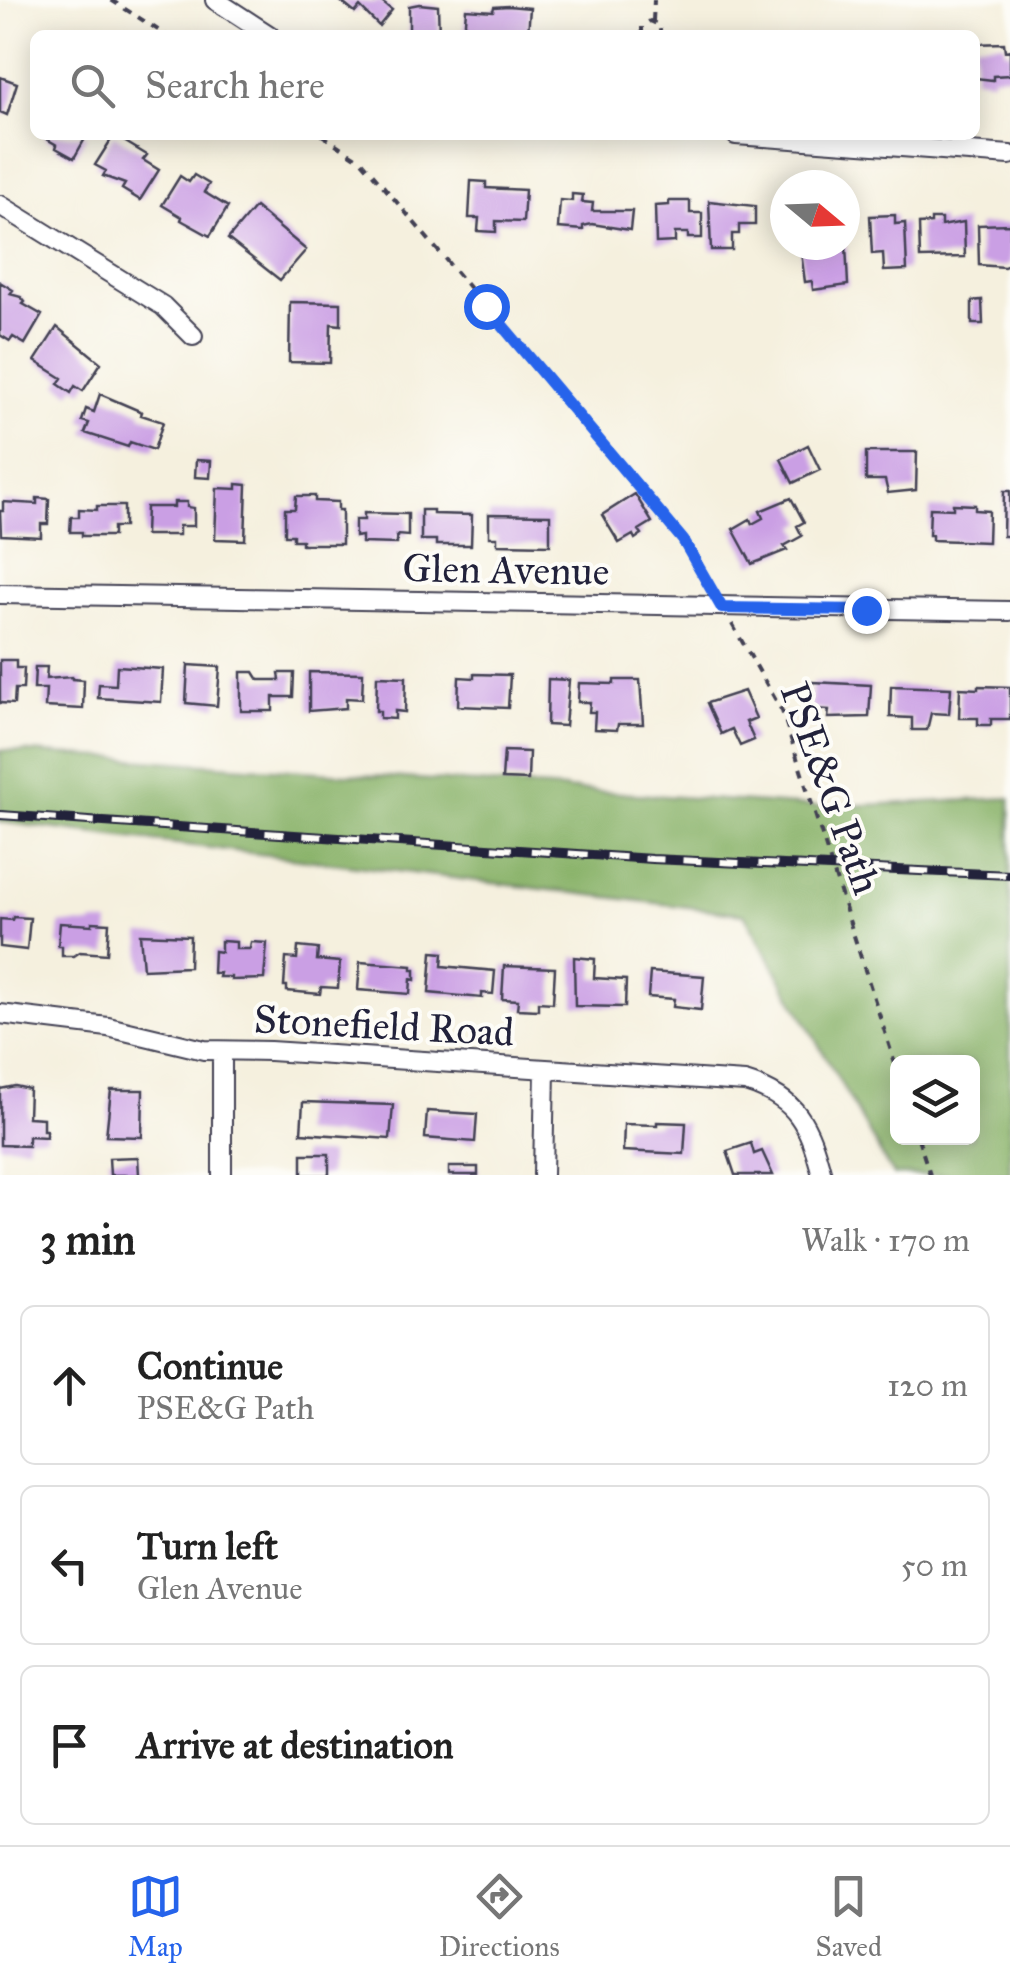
<!DOCTYPE html>
<meta charset="utf-8">
<style>
body{margin:0;font-family:"IM FELL Great Primer",serif;background:#f2f2f2;color:#222}
.controls{position:absolute;right:30px;bottom:30px;display:grid;overflow:hidden;border-radius:15px;box-shadow:0 5px 25px #0003}
.controls button{width:90px;height:90px;display:grid;place-items:center;padding:0;border:0;border-bottom:2px solid #e0e0e0;background:#fff;color:#222;font:50px sans-serif}
.compass{position:absolute;left:770px;top:170px;width:90px;height:90px;border-radius:50%;background:#fff;box-shadow:0 5px 25px #0003;rotate:109deg}
.stop{position:absolute;width:30px;height:30px;margin:-22px;border:8px solid #2563eb;border-radius:50%;background:#fff}
.stop.end{background:#2563eb;border-color:#fff;box-shadow:0 2px 10px #0008}
.list{margin:0;padding:0;list-style:none}
h2{display:flex;justify-content:space-between;align-items:center;height:130px;margin:0;padding:0 40px;font-size:42px}
h2 small{font-size:32px;font-weight:400;color:#767676}
.list li{display:grid;grid-template-columns:65px 1fr auto;gap:30px;align-items:center;box-sizing:border-box;height:160px;margin:0 20px 20px;padding:0 20px;border:2px solid #e0e0e0;border-radius:15px}
.list b{display:block;font-size:38px;white-space:nowrap}
.list p{margin:0;font-size:32px;white-space:nowrap;color:#767676}
.list em{font-size:32px;font-style:normal;color:#767676}
.icon{flex:none;width:55px;height:55px;fill:none;stroke:currentColor;stroke-width:2;stroke-linecap:round;stroke-linejoin:round}
.map{position:relative;flex:none;width:1010px;height:1175px;overflow:hidden}
.search{position:absolute;background:#fff;box-shadow:0 5px 25px #0003;left:30px;right:30px;top:30px;height:110px;display:flex;align-items:center;gap:25px;box-sizing:border-box;padding:0 35px;border-radius:15px;color:#767676;font-size:38px}
.sheet{height:670px;background:#fff}
nav{display:flex;justify-content:space-around;align-items:center;box-sizing:border-box;height:140px;border-top:2px solid #e0e0e0;background:#fff;font-size:28px;color:#767676}
nav a{display:grid;justify-items:center;gap:5px}
nav .on{color:#2563eb}
.map>svg:first-child{display:block}
.forest{fill:#8ab36a;stroke:#566a52;stroke-width:2.5;fill-rule:evenodd}
.building{fill:#ca9fe4}
.lines{fill:none;stroke-linecap:round;stroke-linejoin:round}
.minor-casing{stroke:#424153;stroke-width:22}
.path{stroke:#424153;stroke-width:4;stroke-dasharray:8 8;stroke-linecap:butt}
.minor{stroke:#fff;stroke-width:18}
.rail-casing{stroke:#22223b;stroke-width:10}
.rail{stroke:#fdfcf7;stroke-width:6;stroke-dasharray:19;stroke-linecap:butt}
.route{stroke:#2563eb;stroke-width:12}
.labels{text-anchor:middle;stroke-width:8;stroke-linejoin:round;paint-order:stroke}
.street-label{font-size:40px;fill:#22223b;stroke:#fdfcf7}
</style>
<div class="map">
<svg width="1010" height="1175" viewBox="0 0 1010 1175">
<rect width="100%" height="100%" fill="#fdfcf7"/>
<filter id="ink" filterUnits="userSpaceOnUse"><feTurbulence type="fractalNoise" baseFrequency=".01" numOctaves="2"/><feDisplacementMap in="SourceGraphic" scale="20" xChannelSelector="R" yChannelSelector="G"/><feConvolveMatrix kernelMatrix="1 2 1 2 8 2 1 2 1" color-interpolation-filters="sRGB"/></filter>
<filter id="wash" filterUnits="userSpaceOnUse"><feTurbulence type="fractalNoise" baseFrequency=".0048" numOctaves="4" result="noise"/><feDisplacementMap in="SourceGraphic" scale="40" xChannelSelector="R" yChannelSelector="G"/><feGaussianBlur stdDeviation="2.25" result="paint"/><feColorMatrix in="noise" values="0 0 0 0 0 0 0 0 0 0 0 0 0 0 0 0 0 1.4 0 .05"/><feComposite in="paint" operator="in"/></filter>
<g filter="url(#wash)">
<rect width="100%" height="100%" fill="#f5f0de"/>
<path class="forest" d="M0,750L824,807L1010,798V1175H893L744,914L0,822ZM898,1062H972V1138H898Z"/>
<g id="blocks">
<path class="building" d="M339,0L375,3L379,0L392,10L379,26L360,7L355,13Z
M419,4L438,6L439,35H409V6Z
M508,6L530,8L528,34L496,32V35H464L466,9L493,11L494,7Z
M1004,43L1005,51L1010,50V75L993,76V80L975,78V44Z
M0,77L17,83L7,115L0,112Z
M47,135H87L74,158L56,148L57,145L45,138Z
M114,135L147,155L143,160L159,170L140,200L122,189L125,184L103,176L106,171L95,165Z
M194,175L209,184L204,192L228,207L210,236L181,220L182,217L162,205L180,176L189,182Z
M471,181L486,182V188L525,190L523,222L496,221V232L478,231L479,218H469Z
M572,194L583,195L582,202L593,203L592,211H632L630,230L592,224L583,226V230L558,228L560,200L572,201Z
M669,201H690V213H702V238H688V233H675V242L656,243L655,206L669,205Z
M709,201L755,206V225H739V234H732V250H711Z
M255,207L306,250L280,280L228,239Z
M895,215V224L905,223L907,270L884,271L883,253L872,254L870,216Z
M931,219H941V226L964,222L965,257L920,258L919,224L931,223Z
M1010,224V264L1004,267L979,265L978,225Z
M800,245H827L828,248L846,245L848,285L813,290L812,281L805,282Z
M0,282L13,290L10,294L21,297L25,302L23,304L42,315L25,344L13,337L10,341L0,335Z
M982,300L983,324H972V301Z
M290,302L341,303V325L331,324L330,363L289,362Z
M57,327L101,363L83,391L75,386L71,393L58,384L62,378L35,361Z
M100,394L142,412L141,415L163,422L154,450L130,442L128,447L85,433L89,423L82,421L86,409L94,412Z
M808,445L820,470L793,483L781,459Z
M866,452H917L916,490L888,493L885,480H866Z
M196,460L211,461L210,478L195,477Z
M237,484L247,485L245,540L215,539L217,488L237,489Z
M1004,491H1010V536H1003Z
M635,494L652,522L639,530L642,534L635,539L633,535L619,543L602,515Z
M296,496H315V501L338,502V510H342V544H302V540H293V535H285V509H295Z
M37,498L49,499L48,524H41V537L1,535L0,511H3V502L37,504Z
M791,498L804,522L797,526L802,536L784,546L787,550L752,564L733,529L750,519L752,524L763,518L760,511Z
M174,502H187V507L194,508V526H179V535H145L146,507H174Z
M953,504L975,505V510L989,511L988,542L932,540V535H929L930,508L953,509Z
M97,506H124V527H113V536H82V532H70L71,517H79V509L97,510Z
M421,510H433V514L472,515L471,545H436V540H421Z
M364,513L408,514V536L397,535V544L362,543V536L355,537V520H364Z
M489,514L550,515V545L497,544V537H489Z
M0,660H16V668H24L23,689H15L14,704L0,703Z
M188,665L220,667L217,706L186,703Z
M117,666L163,669L161,702L98,698L99,684L116,685Z
M35,667H47L46,679L72,677V679L84,680L83,709L45,707L46,689H34Z
M241,672H254L259,680H280L279,673H294L293,697H273V711H241Z
M309,672L363,673L362,699L346,698V708L309,711Z
M474,674L510,675L508,708L458,706L459,677L474,678Z
M377,676L406,677L405,712L395,711V719L380,718V711H376Z
M548,679L569,680L565,726L547,725Z
M614,680H640L643,724H618L617,730L594,729L595,712H589L590,702H578L579,683L614,684Z
M812,682L871,685L869,717L828,718L829,710L811,709Z
M891,686L951,688L949,714L931,713L927,730H912V718L890,717Z
M978,686L1010,687V719H991V725H978V718H959L960,688L978,689Z
M744,691L756,718L746,722L754,740L740,746L732,729L721,734L707,703Z
M504,751L529,752L528,780L502,779Z
M13,917L30,918L27,950L0,947V919L12,920Z
M92,922L109,923L107,954L80,952L74,956H62V946H58L60,923L92,925Z
M140,934L190,936L189,967L143,969Z
M221,941L236,942V949H250L251,942L267,943L264,979L231,980V977H219L220,973H213L214,951L221,952Z
M298,947L318,949L317,960L340,962L338,988L321,987L320,994L287,991V986H284L286,958L297,959Z
M432,952L443,953L442,966L495,971L493,994L482,993V998L429,993Z
M574,957L595,959L594,978L626,980L625,1007L575,1006Z
M360,962L412,966V970H415V980L411,979L410,994L358,990Z
M504,966L555,968L553,1003L538,1002V1010L517,1009L518,1000L502,999Z
M650,972L704,976L701,1010L673,1007L674,999L648,997Z
M15,1086L29,1089L28,1117L43,1118V1130H46V1137L28,1136V1146L0,1145V1089Z
M111,1090H143L142,1137L106,1136Z
M303,1102L393,1105L390,1139L301,1133Z
M427,1111L477,1114L475,1142L425,1138Z
M657,1122L686,1123L684,1154L623,1151L624,1124L657,1125Z
M751,1143L754,1154L762,1151L773,1175H735L727,1151Z
M302,1154H329V1175H302Z
M138,1157L139,1175H110L109,1158Z
M449,1167H478V1175H449Z"/>
</g>
</g>
<g filter="url(#ink)">
<use href="#blocks" fill-opacity="0" stroke="#424153" stroke-width="2.5"/>
<g class="lines">
<g class="minor-casing">
<path id="minor" d="M215,0L269,35
M736,135L1010,155
M0,205L163,306L193,336
M0,594L1010,611
M0,1014L108,1027L204,1050L270,1051L745,1082C798,1098 809,1125 822,1175
M222,1175V1052
M543,1175L545,1069"/>
</g>
<path class="path" d="M111,0L166,35
M653,21L654,0
M642,35V27L650,21L659,25L661,35
M322,135L362,161L683,540L709,586
M732,624L782,711L898,1073
M918,1138L930,1175"/>
<use href="#minor" class="minor"/>
<g class="rail-casing">
<path id="rail" d="M0,815L652,859L1010,875"/>
</g>
<use href="#rail" class="rail"/>
</g>
</g>
<g class="lines" filter="url(#ink)">
<path class="route" d="M486,306L683,540L722,608L866,610"/>
</g>
<g class="labels">
<g class="street-label">
<text transform="translate(506 569) rotate(1)" y="14">Glen Avenue</text>
<text transform="translate(831 788) rotate(70)" y="14">PSE&amp;G Path</text>
<text transform="translate(384 1025) rotate(3)" y="14">Stonefield Road</text>
</g>
</g>
</svg>
<div class="controls">
<button><svg class="icon" aria-label="layers" viewBox="0 0 24 24"><path d="M12 4l9 5-9 5-9-5zM3 14l9 5 9-5"/></svg></button>
</div>
<svg class="compass" viewBox="-18 -18 36 36"><path d="M0-13l5 13h-10z" fill="#e53935"/><path d="M0 13l5-13h-10z" fill="#767676"/></svg>
<div class="stop" style="left:486px;top:306px"></div>
<div class="stop end" style="left:866px;top:610px"></div>
<div class="search"><svg class="icon" aria-label="search" viewBox="0 0 24 24"><circle cx="10" cy="10" r="6"/><path d="M15 15l6 6"/></svg>Search here</div>
</div>
<section class="sheet">
<h2>3 min<small>Walk · 170 m</small></h2>
<ul class="list">
<li><svg class="icon" aria-label="ahead" viewBox="0 0 24 24"><path d="M12 20V5M6 11l6-6 6 6"/></svg><div><b>Continue</b><p>PSE&amp;G Path</p></div><em>120 m</em></li>
<li><svg class="icon" aria-label="left" viewBox="0 0 24 24"><path d="M17 20v-9H6M10 6l-5 5 5 5"/></svg><div><b>Turn left</b><p>Glen Avenue</p></div><em>50 m</em></li>
<li><svg class="icon" aria-label="arrive" viewBox="0 0 24 24"><path d="M6 21V4h12l-3 4 3 4H6"/></svg><div><b>Arrive at destination</b></div></li>
</ul>
</section>
<nav>
<a class="on"><svg class="icon" aria-label="map" viewBox="0 0 24 24"><path d="M3 6l6-2 6 2 6-2v14l-6 2-6-2-6 2zM9 4v14M15 6v14"/></svg>Map</a>
<a><svg class="icon" aria-label="directions" viewBox="0 0 24 24"><path d="M12 3l9 9-9 9-9-9zM9 14v-3h6M13 9l2 2-2 2"/></svg>Directions</a>
<a><svg class="icon" aria-label="saved" viewBox="0 0 24 24"><path d="M7 4h10v16l-5-4-5 4z"/></svg>Saved</a>
</nav>
